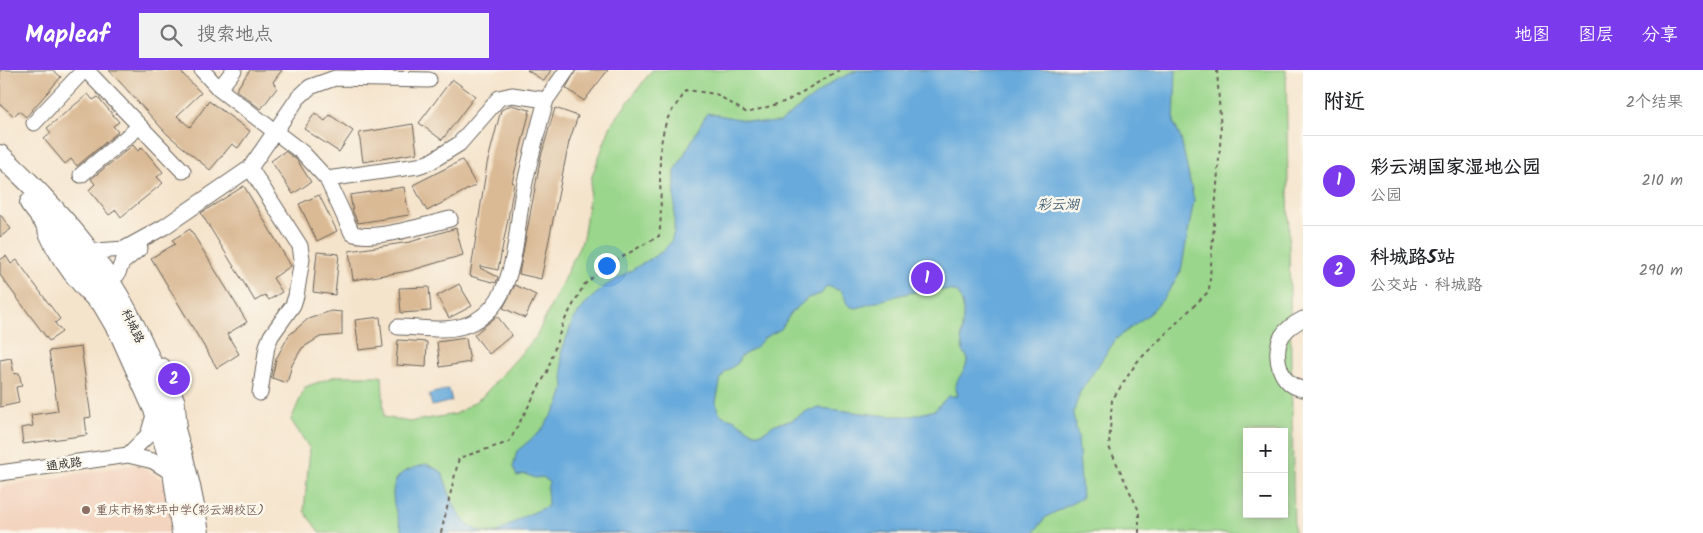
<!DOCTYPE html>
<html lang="zh">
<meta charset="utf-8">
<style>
body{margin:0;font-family:Kalam,"LXGW WenKai TC",sans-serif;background:#f2f2f2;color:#202124}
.controls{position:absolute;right:15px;bottom:15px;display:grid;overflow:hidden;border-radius:0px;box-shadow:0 2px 12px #0003}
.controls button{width:45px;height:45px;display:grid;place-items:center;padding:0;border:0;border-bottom:1px solid #e0e0e0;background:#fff;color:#202124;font:25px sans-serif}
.you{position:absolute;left:606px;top:195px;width:18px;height:18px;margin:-12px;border:4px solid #fff;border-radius:50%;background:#1a73e8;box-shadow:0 0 0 8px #1a73e833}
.badge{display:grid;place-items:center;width:32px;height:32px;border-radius:50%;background:#7c3aed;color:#fff;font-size:16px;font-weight:700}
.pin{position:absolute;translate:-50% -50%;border:2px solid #fff;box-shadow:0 1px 5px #0006}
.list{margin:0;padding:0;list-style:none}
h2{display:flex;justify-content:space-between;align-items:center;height:65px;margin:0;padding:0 20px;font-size:21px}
h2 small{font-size:16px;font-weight:400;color:#757577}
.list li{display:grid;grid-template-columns:32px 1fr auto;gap:15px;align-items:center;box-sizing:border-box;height:90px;padding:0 20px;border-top:1px solid #e0e0e0}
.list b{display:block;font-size:19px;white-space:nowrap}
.list p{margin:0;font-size:16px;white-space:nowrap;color:#757577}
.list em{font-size:16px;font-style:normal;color:#757577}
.icon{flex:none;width:28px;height:28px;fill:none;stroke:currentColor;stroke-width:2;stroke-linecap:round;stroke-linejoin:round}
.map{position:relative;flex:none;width:1303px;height:463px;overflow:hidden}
header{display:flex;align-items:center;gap:30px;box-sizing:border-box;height:70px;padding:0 25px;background:#7c3aed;color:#fff}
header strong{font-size:24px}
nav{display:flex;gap:28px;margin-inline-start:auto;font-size:18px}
.search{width:350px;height:45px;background:#f2f2f2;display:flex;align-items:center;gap:12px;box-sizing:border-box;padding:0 18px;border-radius:0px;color:#757577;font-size:19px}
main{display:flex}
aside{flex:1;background:#fff}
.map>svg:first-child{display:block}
.built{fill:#f3d4bf}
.green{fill:#9ad68b;stroke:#5b7954;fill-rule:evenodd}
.water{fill:#67aadc;stroke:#42637c;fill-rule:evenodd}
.building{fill:#daba95}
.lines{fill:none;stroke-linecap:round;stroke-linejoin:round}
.minor-casing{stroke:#68625a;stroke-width:17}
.major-casing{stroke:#68625a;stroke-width:22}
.path{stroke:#68625a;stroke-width:2;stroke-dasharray:4 4;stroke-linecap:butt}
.minor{stroke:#fff;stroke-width:15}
.major{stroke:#fff;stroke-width:20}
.education-dot{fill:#8d6e63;stroke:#fbf7ec;stroke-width:2}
.labels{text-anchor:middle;stroke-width:5;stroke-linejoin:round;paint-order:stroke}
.street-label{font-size:12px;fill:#1c1c1c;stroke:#fbf7ec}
.education-label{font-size:12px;fill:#785e54;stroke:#fbf7ec;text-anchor:start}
.water-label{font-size:14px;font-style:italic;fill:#3e5c72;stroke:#fbf7ec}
</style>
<header>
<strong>Mapleaf</strong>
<div class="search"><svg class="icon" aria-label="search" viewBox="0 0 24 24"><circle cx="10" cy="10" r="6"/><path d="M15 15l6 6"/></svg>搜索地点</div>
<nav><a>地图</a><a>图层</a><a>分享</a></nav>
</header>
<main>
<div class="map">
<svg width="1303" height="463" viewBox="0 0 1303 463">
<rect width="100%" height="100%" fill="#fbf7ec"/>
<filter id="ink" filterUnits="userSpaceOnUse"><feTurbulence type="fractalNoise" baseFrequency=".02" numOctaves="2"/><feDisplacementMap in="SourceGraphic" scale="10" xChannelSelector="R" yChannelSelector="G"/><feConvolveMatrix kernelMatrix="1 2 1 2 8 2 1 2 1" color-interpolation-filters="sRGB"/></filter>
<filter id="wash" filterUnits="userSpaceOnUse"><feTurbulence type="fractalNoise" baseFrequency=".0096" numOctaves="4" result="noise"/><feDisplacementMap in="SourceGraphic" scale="20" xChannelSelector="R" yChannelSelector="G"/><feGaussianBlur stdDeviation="1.12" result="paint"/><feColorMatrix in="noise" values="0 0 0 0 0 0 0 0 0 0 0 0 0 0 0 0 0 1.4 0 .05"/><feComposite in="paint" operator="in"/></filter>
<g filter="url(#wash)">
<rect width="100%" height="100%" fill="#f5e4cc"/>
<path class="built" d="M137,394L168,413L176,463H0V417Z"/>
<path class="green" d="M652,0H1286L1294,463H320L304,441L310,379L291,350L305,317L336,306H382L384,347L409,352L456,344L482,327L536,267L583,169L592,106L611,55ZM1247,362H1284V444H1247Z"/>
<path class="water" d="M858,0H1176L1174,53L1181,69L1194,130L1181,201L1165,227L1149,244L1116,269L1080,322L1073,344L1078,367L1082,428L1046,447L1034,463H487L498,462L523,447L548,436L547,418L549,412L543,407L535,408L525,404L517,406L513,397L517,381L541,361L559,334L564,319L561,283L573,250L588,231L604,217L663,181L671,172L674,162L675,101L707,43L761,53L780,52L834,11ZM827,216L841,221C848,230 843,237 857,238C887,229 926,214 957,222C970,241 957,260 963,280C964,285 968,285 967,291C966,300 958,307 955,316L958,326H948L935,340L912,346H888L821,338L809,340L790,351L775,354L762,363H754L735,350L723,346L718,341L716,332L721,308L725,302L738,293L740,287L756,277L764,268L781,259L791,243L808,228L821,224Z
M449,319L452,331L432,336L429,324Z
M426,394L442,402C451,426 457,458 486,463H403C398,447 385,420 400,405C406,399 419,397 426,394Z"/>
<g id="blocks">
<path class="building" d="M0,0H53L61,7L26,47L19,41L14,46L0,34Z
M109,0H179L201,23L177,46L190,57L209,31L250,61L238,78L232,74L210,100L167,64Z
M250,0H282L273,12L277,18L261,39L236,20Z
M527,0H551L544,11Z
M576,0H608L584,31L566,18Z
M452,9L475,26L442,70L419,53Z
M88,24L93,30L98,27L119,52L113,56L118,62L77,96L71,89L65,94L44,69L51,63L47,58Z
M511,35L530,40L512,113H514L508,149L498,200L481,196L480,198L498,207L496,213L470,206L487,94L501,40Z
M555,38L578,46L569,72L541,209L519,204L541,86Z
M315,43L325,51L330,45L353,61L339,82L304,59Z
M413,54L417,83L363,92L359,63Z
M133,75L138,81L142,77L156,94L163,102L157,107L163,113L121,147L116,140L109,145L89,120L95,114L91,109Z
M285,81L297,90L311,112L293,124L271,91Z
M462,90L476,115L427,141L413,115Z
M244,116L291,196L273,208L282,222L269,230L265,225L255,231L201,143Z
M404,117L409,145L358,153L353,142L350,125Z
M319,125L337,161L317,171L299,134Z
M0,144L11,159L0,167Z
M456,158L463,185L409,201L353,210L349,181L410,172Z
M190,159L247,252L227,264L239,284L217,298L151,188L175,174L172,170Z
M317,182L339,184L335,225L313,222Z
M6,186L11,194L17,190L60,249L55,253L62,262L49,271L0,205V190Z
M459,214L472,236L449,248L437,226Z
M515,215L536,225L525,248L503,238Z
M429,217L431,241L401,243L399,218Z
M331,241L342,242V265L320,267L302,278L292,295L287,313L272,308L276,289L289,265L308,249Z
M497,246L512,265L489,284L474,265Z
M380,247L383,277L359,280L355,250Z
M466,268L470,292L440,297L437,272Z
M398,270L427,272L426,297L396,295Z
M81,277L91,347L85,348L87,365L23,374L21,358L33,356L31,345L58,341L49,281Z
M11,288L14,304L19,303L22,316L16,317L19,333L0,337V290Z"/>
</g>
</g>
<g filter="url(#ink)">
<use href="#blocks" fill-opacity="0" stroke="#68625a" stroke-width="1"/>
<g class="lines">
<g class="minor-casing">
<path id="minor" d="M86,0L183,101
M202,0L219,19L303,83L327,109L352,163C371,172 429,154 450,149
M219,19L234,0
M34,53L84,0
M250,98L300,176L302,189L296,226L293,235L271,266L267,276L260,323
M81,105L140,56
M327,109L418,96L430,92L459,74L499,28L512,25L546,30L567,0
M46,162C58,190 74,211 96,232
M97,181L124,179L164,157L250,98L298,28L310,17L335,8L429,10
M117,205L122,193L140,178
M1303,249C1295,253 1287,258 1282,266C1272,285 1280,316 1303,319
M398,257C418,257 444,262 463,256C518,240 514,167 523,122C529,91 538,60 546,30
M163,296L177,331L179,353
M128,385L148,365L155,342
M0,403L128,385L153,391L177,406"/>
</g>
<g class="major-casing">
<path id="major" d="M0,85C32,114 77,161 101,198C153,275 184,372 199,463
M30,133L86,206L120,264L155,342L173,402L182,463"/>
</g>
<path class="path" d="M441,463L459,388L509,372L547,302L563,253L584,215L606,196L659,166C665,128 653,87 667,50C671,40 681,29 687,20L716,24L747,43L787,31L839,0
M1139,463V441L1109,377L1112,330L1137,292L1209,221L1221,62L1217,0"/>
<use href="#minor" class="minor"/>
<use href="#major" class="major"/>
</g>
</g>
<circle class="education-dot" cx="86" cy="440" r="5"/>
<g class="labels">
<g class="street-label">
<text transform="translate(133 256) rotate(64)" y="4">科城路</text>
<text transform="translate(64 394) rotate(-8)" y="4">通成路</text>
</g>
<g class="education-label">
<text x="96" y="444">重庆市杨家坪中学(彩云湖校区)</text>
</g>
<g class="water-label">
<text x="1058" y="139">彩云湖</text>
</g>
</g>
</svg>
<div class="controls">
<button>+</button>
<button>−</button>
</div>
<div class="you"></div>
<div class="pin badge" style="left:927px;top:208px">1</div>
<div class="pin badge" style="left:174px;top:309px">2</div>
</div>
<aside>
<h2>附近<small>2个结果</small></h2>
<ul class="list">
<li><span class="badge">1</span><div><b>彩云湖国家湿地公园</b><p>公园</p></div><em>210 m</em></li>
<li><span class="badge">2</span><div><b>科城路5站</b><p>公交站 · 科城路</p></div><em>290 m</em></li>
</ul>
</aside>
</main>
